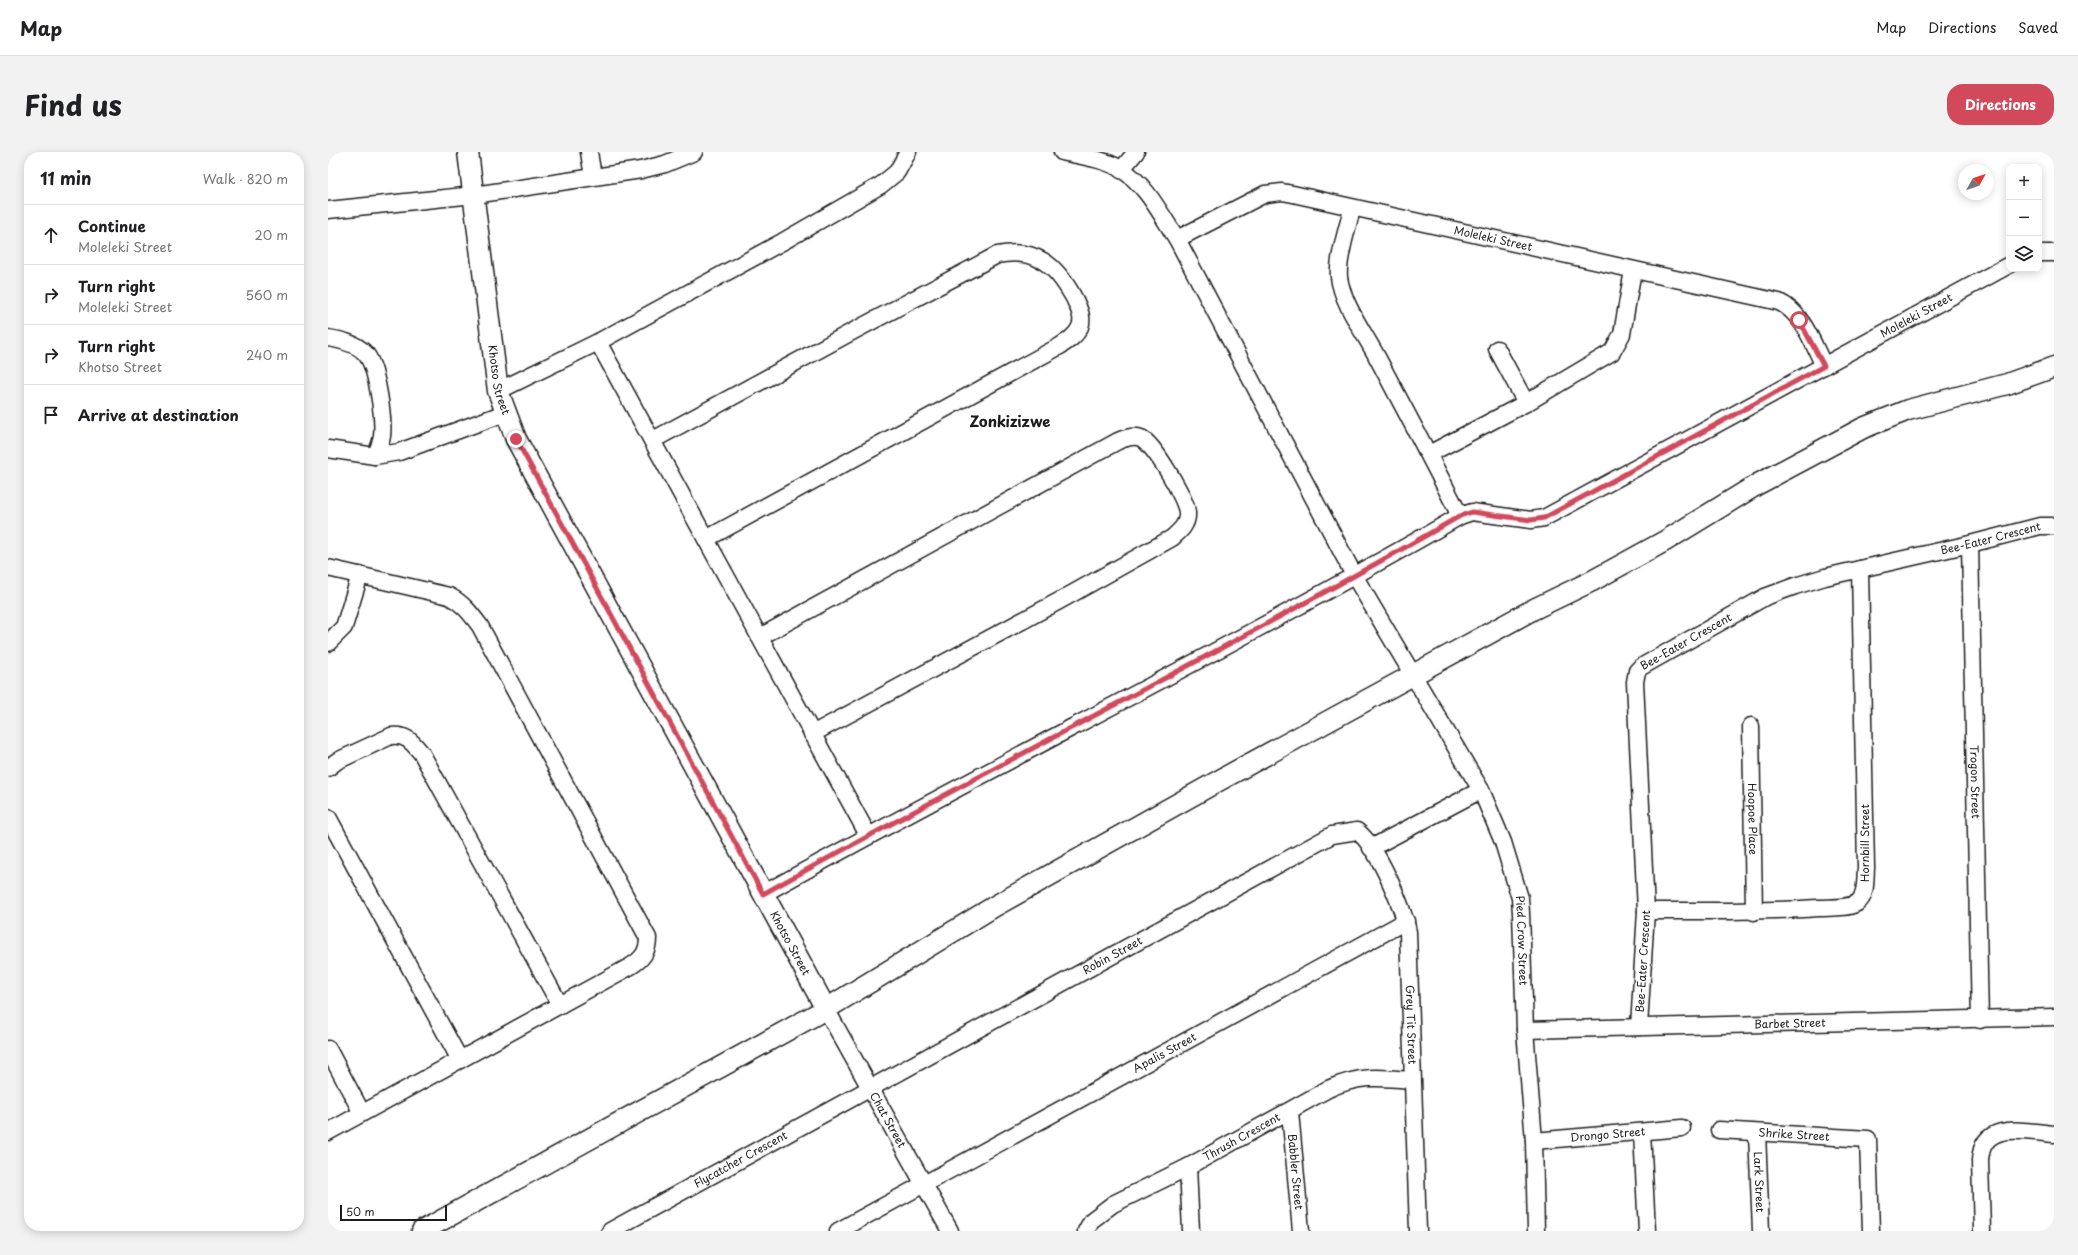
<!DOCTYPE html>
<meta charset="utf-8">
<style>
body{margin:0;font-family:"Playpen Sans",sans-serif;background:#f2f2f2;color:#202124}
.controls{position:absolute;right:12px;top:12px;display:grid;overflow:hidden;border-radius:8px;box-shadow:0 2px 10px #0003}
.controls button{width:36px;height:36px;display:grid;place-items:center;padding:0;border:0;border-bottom:1px solid #e0e0e0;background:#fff;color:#202124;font:20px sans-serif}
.compass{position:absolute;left:1630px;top:12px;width:36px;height:36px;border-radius:50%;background:#fff;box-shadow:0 2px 10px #0003;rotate:50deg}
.scale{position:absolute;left:12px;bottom:10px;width:107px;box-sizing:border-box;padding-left:4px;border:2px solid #1c1c1c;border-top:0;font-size:11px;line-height:14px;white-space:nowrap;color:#1c1c1c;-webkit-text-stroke:3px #fff;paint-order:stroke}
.stop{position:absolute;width:12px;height:12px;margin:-9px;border:3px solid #d1495b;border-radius:50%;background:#fff}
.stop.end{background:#d1495b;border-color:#fff;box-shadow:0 1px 4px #0008}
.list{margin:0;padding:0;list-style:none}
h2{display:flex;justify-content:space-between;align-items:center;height:52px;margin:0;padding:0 16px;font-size:17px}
h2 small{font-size:13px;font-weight:400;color:#757577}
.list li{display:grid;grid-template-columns:26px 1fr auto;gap:12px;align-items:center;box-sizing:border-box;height:60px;padding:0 16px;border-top:1px solid #e0e0e0}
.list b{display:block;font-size:15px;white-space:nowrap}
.list p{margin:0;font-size:13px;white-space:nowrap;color:#757577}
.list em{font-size:13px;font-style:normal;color:#757577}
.icon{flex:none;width:22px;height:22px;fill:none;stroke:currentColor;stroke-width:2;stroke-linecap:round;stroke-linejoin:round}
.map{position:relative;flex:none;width:1726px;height:1079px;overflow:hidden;border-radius:16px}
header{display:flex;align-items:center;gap:24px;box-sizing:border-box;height:56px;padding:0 20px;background:#fff;border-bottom:1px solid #e0e0e0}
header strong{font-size:19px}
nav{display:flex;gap:22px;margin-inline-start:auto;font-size:14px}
.intro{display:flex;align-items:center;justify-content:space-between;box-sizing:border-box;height:96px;padding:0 24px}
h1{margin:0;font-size:28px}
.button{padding:10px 18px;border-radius:16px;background:#d1495b;color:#fff;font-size:14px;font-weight:700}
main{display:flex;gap:24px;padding:0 24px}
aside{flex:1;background:#fff;border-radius:16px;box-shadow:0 2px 10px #0003}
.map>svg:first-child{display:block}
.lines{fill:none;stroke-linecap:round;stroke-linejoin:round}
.minor-casing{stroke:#1c1c1c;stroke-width:19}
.tertiary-casing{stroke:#1c1c1c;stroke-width:23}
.minor{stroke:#fff;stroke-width:16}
.tertiary{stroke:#fff;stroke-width:20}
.route{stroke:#d1495b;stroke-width:5}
.labels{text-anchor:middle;stroke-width:4;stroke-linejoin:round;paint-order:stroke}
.street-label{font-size:11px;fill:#1c1c1c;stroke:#fff}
.district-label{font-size:15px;font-weight:bold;fill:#1c1c1c;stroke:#fff}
</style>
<header>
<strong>Map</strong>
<nav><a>Map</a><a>Directions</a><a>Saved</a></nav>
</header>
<div class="intro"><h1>Find us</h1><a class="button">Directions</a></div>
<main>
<aside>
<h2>11 min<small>Walk · 820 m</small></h2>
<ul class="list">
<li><svg class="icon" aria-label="ahead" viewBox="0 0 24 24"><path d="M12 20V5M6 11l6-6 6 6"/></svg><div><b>Continue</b><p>Moleleki Street</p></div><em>20 m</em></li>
<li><svg class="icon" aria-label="right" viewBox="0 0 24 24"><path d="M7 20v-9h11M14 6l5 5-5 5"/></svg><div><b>Turn right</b><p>Moleleki Street</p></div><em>560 m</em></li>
<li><svg class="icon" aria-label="right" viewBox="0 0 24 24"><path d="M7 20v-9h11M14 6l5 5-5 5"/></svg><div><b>Turn right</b><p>Khotso Street</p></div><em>240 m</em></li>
<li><svg class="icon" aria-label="arrive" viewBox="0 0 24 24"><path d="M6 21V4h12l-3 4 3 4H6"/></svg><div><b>Arrive at destination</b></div></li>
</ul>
</aside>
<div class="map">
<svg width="1726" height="1079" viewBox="0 0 1726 1079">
<rect width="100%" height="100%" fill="#fff"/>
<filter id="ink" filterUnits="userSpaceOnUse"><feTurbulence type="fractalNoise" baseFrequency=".025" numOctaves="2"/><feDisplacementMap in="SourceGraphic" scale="8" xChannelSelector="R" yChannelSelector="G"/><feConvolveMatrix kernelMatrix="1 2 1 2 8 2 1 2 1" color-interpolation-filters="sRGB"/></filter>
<g filter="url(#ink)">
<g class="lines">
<g class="minor-casing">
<g id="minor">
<path d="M261,0L265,25"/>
<path id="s1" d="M734,0C753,4 776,7 793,17C819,33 833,63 849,87L1027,425L1153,638L1175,690L1192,746L1193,761L1197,878L1206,989L1208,1079"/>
<path d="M793,18L808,0"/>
<path d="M1024,57C1020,74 1009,108 1011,125C1014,151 1037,182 1049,205C1077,258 1105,310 1132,364"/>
<path d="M0,58L146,43L313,18L337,12L366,0"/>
<path id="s2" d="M849,87L937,42L954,40L965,42L1451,150C1475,161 1485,192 1496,214"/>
<path d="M1711,101H1726"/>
<path d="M0,186C12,188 28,191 37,201C49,213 56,267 54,284C53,291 50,298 47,304"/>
<path d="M270,190L540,683"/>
<path d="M1169,197L1198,251"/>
<path d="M170,239L270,190L454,90L553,33L569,20L580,0"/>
<path d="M325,288L518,183L669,103C708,95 728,113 746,146C750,155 756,165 752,175C748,184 740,189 732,194L378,387"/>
<path d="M0,297L47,304L71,300L177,261"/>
<path d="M1101,302L1198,251L1284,200L1294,182L1305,118"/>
<path id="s3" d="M1642,392L1652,868"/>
<path d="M0,416L121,444C135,451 143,462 152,474L320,786C320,800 314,807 303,814L0,980"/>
<path d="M432,485L790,289C797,286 806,283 813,286C826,292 859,348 859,361C860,372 852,379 844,386L731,449L484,582"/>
<path d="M0,491L16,475L32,423"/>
<path id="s4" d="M1423,574L1426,760"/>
<path d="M0,616L9,609L63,584C79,582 85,591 94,602L232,853"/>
<path d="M0,665L132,908"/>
<path d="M1043,696L1153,638"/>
<path id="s5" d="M435,742C666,613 903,496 1132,364L1144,360L1203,368L1216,366L1681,113"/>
<path d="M1318,759C1376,759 1433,760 1490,756C1502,755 1519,757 1529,751C1539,744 1537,727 1538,716L1532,417"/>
<path id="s6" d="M498,857L622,1079"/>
<path id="s7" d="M1311,875L1318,759L1307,530L1309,519L1313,515L1437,445L1467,434L1497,425L1642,392L1712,374H1726"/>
<path id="s8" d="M1197,878L1726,865"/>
<path d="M0,897L34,961"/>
<path id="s9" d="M962,960L973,1079"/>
<path id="s10" d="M1391,978L1540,987L1543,1079"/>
<path d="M1314,980L1319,1079"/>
<path id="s11" d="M1429,981L1433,1079"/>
<path id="s12" d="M1206,989L1354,976"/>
<path d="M860,1015L863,1079"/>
<path id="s13" d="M282,1079L1004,683L1029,679C1050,695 1075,755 1080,780L1090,1079"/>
<path id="s14" d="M510,1079L1078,769"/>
<path id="s15" d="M758,1079L764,1068L785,1052L860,1015L1000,937C1031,923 1051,925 1083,928"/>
<path d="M1654,1079L1652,1009C1654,967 1698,980 1726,982"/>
</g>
</g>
<g class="tertiary-casing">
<g id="tertiary">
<path id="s16" d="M140,0L170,239L188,287L498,857"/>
<path d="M94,1079L498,857L667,754L892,628L1206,457L1264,429L1337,389L1430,332L1535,276L1580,258L1679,232L1726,215"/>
</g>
</g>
<use href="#minor" class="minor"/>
<use href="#tertiary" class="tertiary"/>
</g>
</g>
<g class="lines" filter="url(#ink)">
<path class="route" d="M188,287L435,742C666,613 903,496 1132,364L1144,360L1203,368L1216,366L1496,214L1471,168"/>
</g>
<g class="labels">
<g class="street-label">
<text dy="4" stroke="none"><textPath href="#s2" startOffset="332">Moleleki Street</textPath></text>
<text dy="4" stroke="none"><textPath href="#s5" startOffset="1302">Moleleki Street</textPath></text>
<text dy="4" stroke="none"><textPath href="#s16" startOffset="230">Khotso Street</textPath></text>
<text dy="4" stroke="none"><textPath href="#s7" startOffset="738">Bee-Eater Crescent</textPath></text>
<text dy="4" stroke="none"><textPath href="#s7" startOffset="414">Bee-Eater Crescent</textPath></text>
<text dy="4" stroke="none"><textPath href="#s3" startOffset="238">Trogon Street</textPath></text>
<text dy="4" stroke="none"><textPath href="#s4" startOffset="93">Hoopoe Place</textPath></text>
<text transform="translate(1537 691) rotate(-90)" y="4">Hornbill Street</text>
<text dy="4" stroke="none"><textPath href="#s1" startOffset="939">Pied Crow Street</textPath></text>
<text dy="4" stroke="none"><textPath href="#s16" startOffset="866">Khotso Street</textPath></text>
<text dy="4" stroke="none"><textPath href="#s13" startOffset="573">Robin Street</textPath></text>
<text dy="4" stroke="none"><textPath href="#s7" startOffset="66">Bee-Eater Crescent</textPath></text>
<text dy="4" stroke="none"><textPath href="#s8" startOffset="265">Barbet Street</textPath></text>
<text dy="4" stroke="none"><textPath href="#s13" startOffset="1056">Grey Tit Street</textPath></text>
<text dy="4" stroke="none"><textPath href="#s14" startOffset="372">Apalis Street</textPath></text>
<text dy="4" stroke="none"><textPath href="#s6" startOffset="127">Chat Street</textPath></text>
<text dy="4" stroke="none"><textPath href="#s12" startOffset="74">Drongo Street</textPath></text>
<text dy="4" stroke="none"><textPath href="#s10" startOffset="75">Shrike Street</textPath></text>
<text dy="4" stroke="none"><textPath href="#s15" startOffset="184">Thrush Crescent</textPath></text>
<text dy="4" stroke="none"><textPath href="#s13" startOffset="149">Flycatcher Crescent</textPath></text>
<text dy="4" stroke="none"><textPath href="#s9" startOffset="60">Babbler Street</textPath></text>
<text dy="4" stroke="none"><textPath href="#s11" startOffset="49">Lark Street</textPath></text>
</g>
<g class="district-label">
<text x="682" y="275">Zonkizizwe</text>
</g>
</g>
</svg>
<div class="controls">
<button>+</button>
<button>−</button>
<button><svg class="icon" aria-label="layers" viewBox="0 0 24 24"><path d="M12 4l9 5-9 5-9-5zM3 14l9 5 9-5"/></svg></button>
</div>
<svg class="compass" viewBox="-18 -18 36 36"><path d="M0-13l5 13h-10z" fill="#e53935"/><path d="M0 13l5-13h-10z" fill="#757577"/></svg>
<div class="scale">50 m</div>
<div class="stop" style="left:1471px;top:168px"></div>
<div class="stop end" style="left:188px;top:287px"></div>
</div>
</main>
